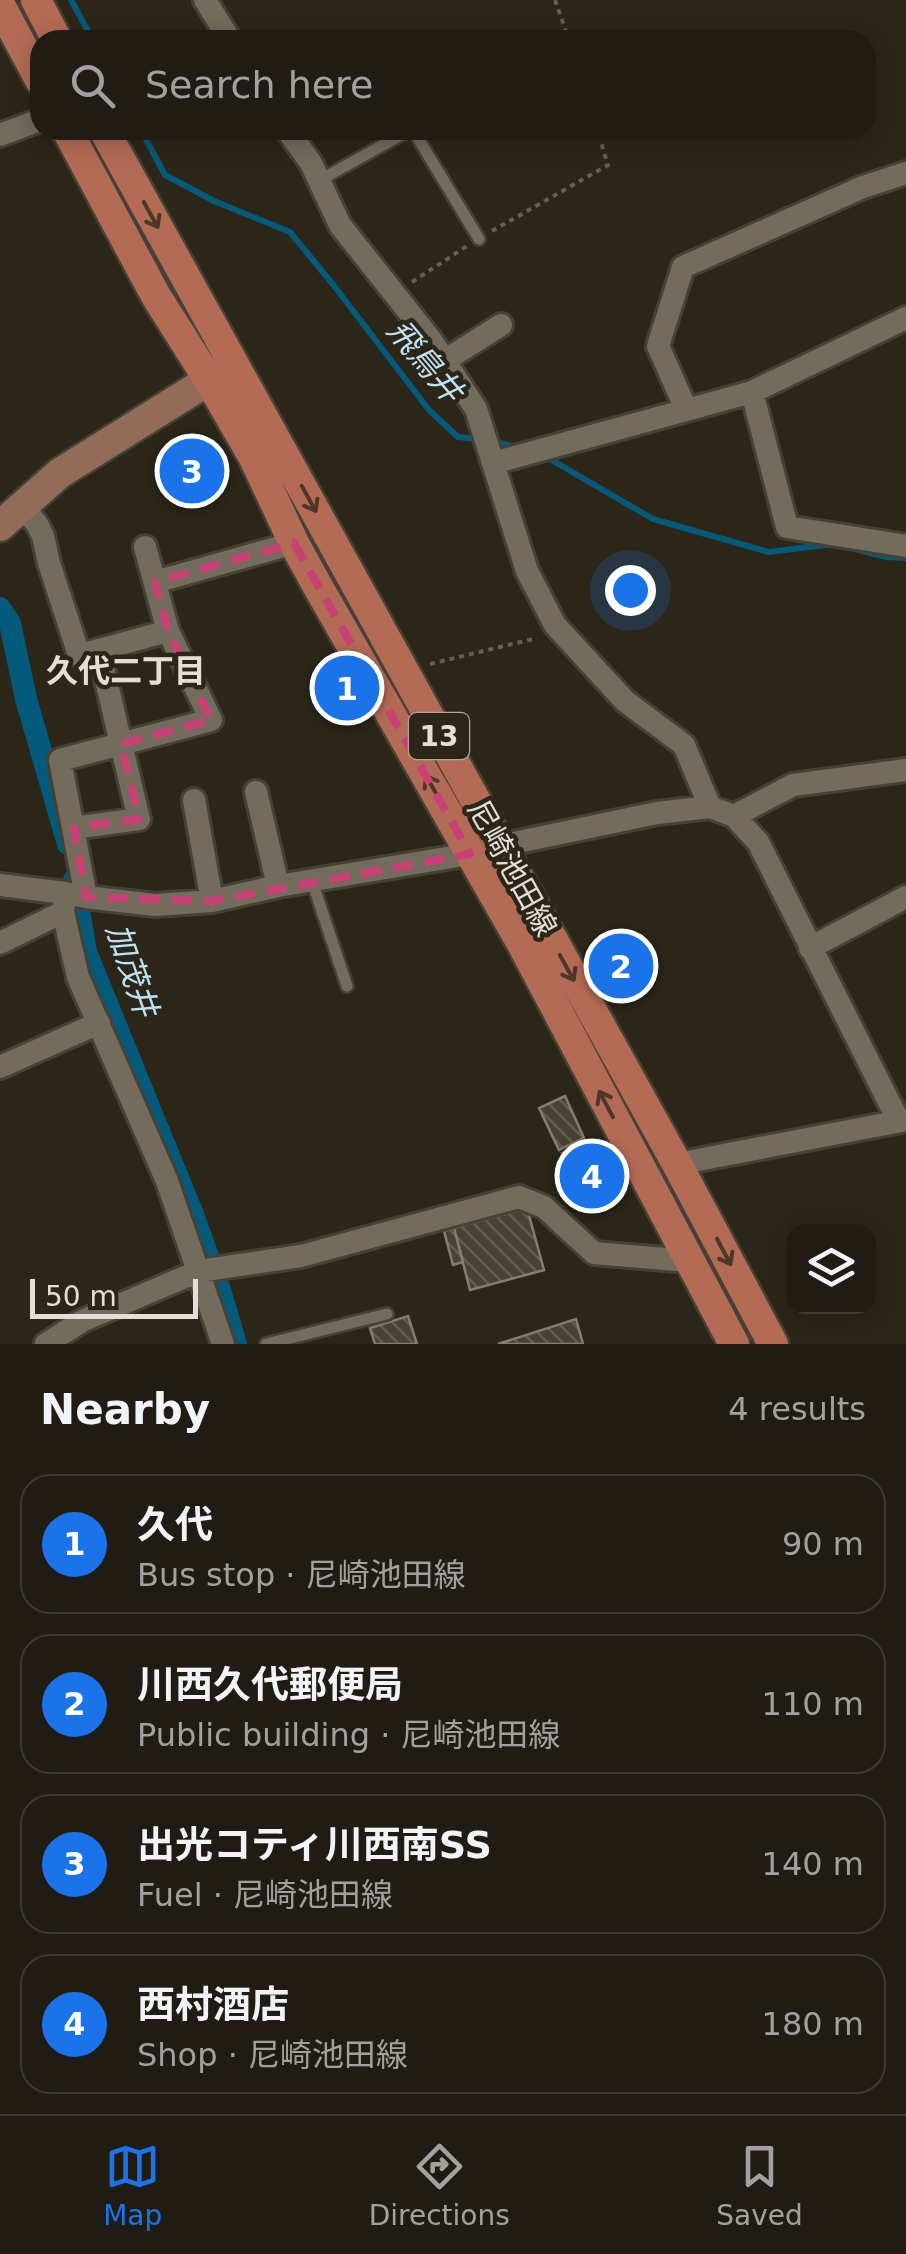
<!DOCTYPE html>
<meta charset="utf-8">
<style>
body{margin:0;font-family:"DejaVu Sans","Noto Sans JP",sans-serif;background:#29251c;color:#f1f3f6}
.controls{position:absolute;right:30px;bottom:30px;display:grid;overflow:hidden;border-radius:20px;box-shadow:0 5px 25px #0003}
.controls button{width:90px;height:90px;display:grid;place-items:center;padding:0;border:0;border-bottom:2px solid #3e3a33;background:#211c13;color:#f1f3f6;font:50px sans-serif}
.scale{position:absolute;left:30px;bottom:25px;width:168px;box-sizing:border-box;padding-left:10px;border:5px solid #e3dfd6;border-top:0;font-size:28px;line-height:35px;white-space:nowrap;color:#e3dfd6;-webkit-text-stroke:8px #2c2619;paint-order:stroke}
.you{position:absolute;left:630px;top:590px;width:35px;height:35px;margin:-25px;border:8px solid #fff;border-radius:50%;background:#1a73e8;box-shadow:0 0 0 15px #1a73e833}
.badge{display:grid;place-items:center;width:65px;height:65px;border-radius:50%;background:#1a73e8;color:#fff;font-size:32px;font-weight:700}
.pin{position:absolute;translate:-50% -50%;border:5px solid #fff;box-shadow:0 2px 10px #0006}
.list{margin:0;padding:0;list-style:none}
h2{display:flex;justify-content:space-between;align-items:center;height:130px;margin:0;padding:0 40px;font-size:42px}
h2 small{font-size:32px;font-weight:400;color:#a2a1a0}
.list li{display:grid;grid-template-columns:65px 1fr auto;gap:30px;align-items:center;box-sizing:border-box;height:140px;margin:0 20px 20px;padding:0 20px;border:2px solid #3e3a33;border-radius:30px}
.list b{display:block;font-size:38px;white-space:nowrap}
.list p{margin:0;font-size:32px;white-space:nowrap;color:#a2a1a0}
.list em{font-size:32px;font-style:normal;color:#a2a1a0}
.icon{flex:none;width:55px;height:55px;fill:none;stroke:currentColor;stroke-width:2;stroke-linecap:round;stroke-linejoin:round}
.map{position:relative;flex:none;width:906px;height:1344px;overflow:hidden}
.search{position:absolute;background:#211c13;box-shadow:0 5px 25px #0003;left:30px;right:30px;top:30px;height:110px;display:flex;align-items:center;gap:25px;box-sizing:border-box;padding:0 35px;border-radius:30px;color:#a2a1a0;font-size:38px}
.sheet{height:770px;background:#211c13}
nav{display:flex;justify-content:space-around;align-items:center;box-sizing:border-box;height:140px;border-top:2px solid #3e3a33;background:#211c13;font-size:28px;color:#a2a1a0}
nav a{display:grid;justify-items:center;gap:5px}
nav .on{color:#1a73e8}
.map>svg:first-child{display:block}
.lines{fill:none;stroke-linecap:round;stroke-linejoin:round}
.stream{stroke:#045a7b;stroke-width:6}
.canal{stroke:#045a7b;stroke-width:22}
.building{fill:url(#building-back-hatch);stroke:#857d6e;stroke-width:2.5}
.lane-casing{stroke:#464136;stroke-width:16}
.street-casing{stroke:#464136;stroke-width:28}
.secondary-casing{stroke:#464136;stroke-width:35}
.primary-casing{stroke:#464136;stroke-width:35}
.path{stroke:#645f53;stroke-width:4;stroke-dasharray:5 5;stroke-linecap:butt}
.lane{stroke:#736c5c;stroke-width:11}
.street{stroke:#736c5c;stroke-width:22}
.secondary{stroke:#936c59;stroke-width:30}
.primary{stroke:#b46b55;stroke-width:30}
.oneway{stroke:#4e3728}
.marked{fill:none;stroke:#c94074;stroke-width:8;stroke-dasharray:20 12;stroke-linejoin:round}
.labels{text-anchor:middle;stroke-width:9;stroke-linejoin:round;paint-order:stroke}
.shield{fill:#2c2619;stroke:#aca89d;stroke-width:2.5}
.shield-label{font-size:28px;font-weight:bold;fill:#e3dfd6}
.street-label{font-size:30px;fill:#e3dfd6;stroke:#2c2619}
.water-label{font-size:32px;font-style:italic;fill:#bde2f6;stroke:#2c2619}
.neighbourhood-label{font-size:32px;font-weight:bold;fill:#e3dfd6;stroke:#2c2619}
</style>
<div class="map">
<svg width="906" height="1344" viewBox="0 0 906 1344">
<defs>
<pattern id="building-back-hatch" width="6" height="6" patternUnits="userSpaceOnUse" patternTransform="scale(2.5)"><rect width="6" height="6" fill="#494234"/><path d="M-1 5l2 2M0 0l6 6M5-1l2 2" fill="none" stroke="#635d51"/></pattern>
</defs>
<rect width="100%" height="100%" fill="#2c2619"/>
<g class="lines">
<path class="stream" d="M71,0L93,40
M141,130L165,175L214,201L290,232L335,287L429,410L458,437L478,439
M490,441L517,447
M543,455L653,519L769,552L833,544
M850,548L887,557L906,558"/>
<path class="canal" d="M0,608L10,623L26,699L68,844
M74,880L86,952L194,1217L220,1290L236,1344"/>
</g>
<path class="building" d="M565,1096L584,1138L559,1150L539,1108Z
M590,1140L598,1157L571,1172L562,1153Z
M527,1208L544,1270L470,1290L454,1228Z
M454,1228L463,1262L453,1265L444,1231Z
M408,1316L417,1344H375L370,1328Z
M576,1319L583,1344H498Z"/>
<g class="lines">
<g class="lane-casing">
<path id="lane" d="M413,130L479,239
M320,180L410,130
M312,881L347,986
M266,1344L387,1314"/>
</g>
<g class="street-casing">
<path id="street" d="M205,0L230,40
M287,130L311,163L340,225L431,340L476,409L527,571L555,625L625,701L684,745L710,807
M0,135L40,120
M444,361L501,325
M752,392L787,527L906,546
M686,409L658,346L683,267L863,187L906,173
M493,463L752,392L906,318
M22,506L37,524L43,536L49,563L79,655L99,650L121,744L211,720L168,631L99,650
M145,547L168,631
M155,582L294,543
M256,792L278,886
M194,800L212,901
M734,816L758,842L898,1120
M74,828L139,819L121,744L60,760L86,897L65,893L63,912L78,977L167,1181L223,1344
M499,846L657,813L710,807L734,816L793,785L906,770
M0,885L65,893
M86,897L155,905L212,901L278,886L470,854
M0,943L63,912
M810,948L906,897
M0,1067L99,1023
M677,1164L906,1120
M46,1344L82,1321L199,1271L301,1256L519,1197L544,1207L594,1253L689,1261"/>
</g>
<g class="secondary-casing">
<path id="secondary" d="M0,526L60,473L209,380L234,371"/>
</g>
<g class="primary-casing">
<path id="primary" d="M36,0L57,40
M0,5L40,80
M67,130L156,296L209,380L254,458L294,543L317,585L521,942L734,1344
M104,130L677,1164L773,1344"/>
</g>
<path class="path" d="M555,0L569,40
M492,231L608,165L597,130
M412,282L467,246
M430,664L537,638"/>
<use href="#lane" class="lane"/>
<use href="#street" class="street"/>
<use href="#secondary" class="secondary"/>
<use href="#primary" class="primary"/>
</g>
<defs><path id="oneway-shaft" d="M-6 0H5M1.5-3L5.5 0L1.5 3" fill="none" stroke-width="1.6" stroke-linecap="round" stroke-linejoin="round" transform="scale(2.5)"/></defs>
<g class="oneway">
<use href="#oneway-shaft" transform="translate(151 215) rotate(61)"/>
<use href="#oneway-shaft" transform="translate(309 499) rotate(61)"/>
<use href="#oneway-shaft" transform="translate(433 788) rotate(-120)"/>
<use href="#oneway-shaft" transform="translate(567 968) rotate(61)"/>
<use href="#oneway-shaft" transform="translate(606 1104) rotate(-118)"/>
<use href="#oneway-shaft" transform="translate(724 1252) rotate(62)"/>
</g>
<path class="marked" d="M294,543L470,854L212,901L86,897L74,828L139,819L121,744L211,720L168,631L155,582Z"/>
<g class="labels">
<rect class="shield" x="409" y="713" width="60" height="46" rx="8"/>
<g class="shield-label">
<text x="439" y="746">13</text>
</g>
<g class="street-label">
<text transform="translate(512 868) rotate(61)" y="10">尼崎池田線</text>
</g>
<g class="water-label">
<text transform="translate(425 361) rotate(50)" y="11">飛鳥井</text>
<text transform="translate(132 970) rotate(71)" y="11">加茂井</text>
</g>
<g class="neighbourhood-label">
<text x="126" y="682">久代二丁目</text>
</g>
</g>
</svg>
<div class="controls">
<button><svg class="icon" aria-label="layers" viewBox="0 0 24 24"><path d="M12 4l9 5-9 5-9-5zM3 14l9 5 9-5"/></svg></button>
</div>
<div class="scale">50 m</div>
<div class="you"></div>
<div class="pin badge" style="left:347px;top:688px">1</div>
<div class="pin badge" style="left:621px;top:966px">2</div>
<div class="pin badge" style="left:192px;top:471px">3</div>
<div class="pin badge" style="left:592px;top:1176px">4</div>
<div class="search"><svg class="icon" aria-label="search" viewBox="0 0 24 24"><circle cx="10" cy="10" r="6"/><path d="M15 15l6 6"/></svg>Search here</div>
</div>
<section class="sheet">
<h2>Nearby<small>4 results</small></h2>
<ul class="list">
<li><span class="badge">1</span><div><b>久代</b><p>Bus stop · 尼崎池田線</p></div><em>90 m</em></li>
<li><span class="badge">2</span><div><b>川西久代郵便局</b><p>Public building · 尼崎池田線</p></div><em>110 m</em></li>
<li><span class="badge">3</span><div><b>出光コティ川西南SS</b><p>Fuel · 尼崎池田線</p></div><em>140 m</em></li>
<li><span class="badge">4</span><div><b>西村酒店</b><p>Shop · 尼崎池田線</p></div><em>180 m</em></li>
</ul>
</section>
<nav>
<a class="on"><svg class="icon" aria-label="map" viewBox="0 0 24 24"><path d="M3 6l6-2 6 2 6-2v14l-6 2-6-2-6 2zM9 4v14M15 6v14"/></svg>Map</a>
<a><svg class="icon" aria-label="directions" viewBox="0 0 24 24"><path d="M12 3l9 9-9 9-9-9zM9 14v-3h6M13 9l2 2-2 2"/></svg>Directions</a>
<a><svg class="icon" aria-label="saved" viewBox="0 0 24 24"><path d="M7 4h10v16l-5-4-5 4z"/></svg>Saved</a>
</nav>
